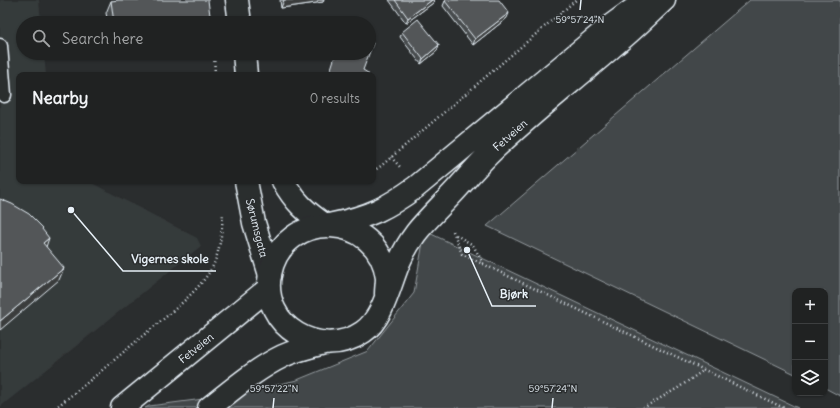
<!DOCTYPE html>
<meta charset="utf-8">
<style>
body{margin:0;font-family:Delius,sans-serif;background:#2d2f2f;color:#f1f3f6}
.controls{position:absolute;right:12px;bottom:12px;display:grid;overflow:hidden;border-radius:8px;box-shadow:0 1px 3px #0004}
.controls button{width:36px;height:36px;display:grid;place-items:center;padding:0;border:0;border-bottom:1px solid #3d3f40;background:#202222;color:#f1f3f6;font:20px sans-serif}
.list{margin:0;padding:0;list-style:none}
h2{display:flex;justify-content:space-between;align-items:center;height:52px;margin:0;padding:0 16px;font-size:17px}
h2 small{font-size:13px;font-weight:400;color:#a2a4a5}
.icon{flex:none;width:22px;height:22px;fill:none;stroke:currentColor;stroke-width:2;stroke-linecap:round;stroke-linejoin:round}
.map{position:relative;flex:none;width:840px;height:408px;overflow:hidden}
.search{position:absolute;background:#202222;box-shadow:0 1px 3px #0004;left:16px;top:16px;width:360px;height:44px;display:flex;align-items:center;gap:10px;box-sizing:border-box;padding:0 14px;border-radius:22px;color:#a2a4a5;font-size:15px}
.panel{position:absolute;background:#202222;box-shadow:0 1px 3px #0004;left:16px;top:72px;width:360px;height:112px;border-radius:8px}
.map>svg:first-child{display:block}
.built{fill:#363a3b}
.green{fill:#424648;stroke:#959ca0}
.lines{fill:none;stroke-linecap:round;stroke-linejoin:round}
.lane-casing{stroke:#e8f1f8;stroke-width:17}
.secondary-casing{stroke:#e8f1f8;stroke-width:25}
.highway-casing{stroke:#e8f1f8;stroke-width:25}
.path{stroke:#e8f1f8;stroke-width:2.5;stroke-dasharray:1 3;stroke-linecap:butt}
.lane{stroke:#2a2d2e;stroke-width:14}
.secondary{stroke:#2a2d2e;stroke-width:22}
.highway{stroke:#2a2d2e;stroke-width:22}
.wall{fill:#474b4d;stroke:#e8f1f8}
.shaded-wall{fill:#3a3d3e;stroke:#e8f1f8}
.building{fill:#535759;stroke:#e8f1f8}
.ticks{fill:none;stroke:#e8f1f8;stroke-width:1.5}
.labels{text-anchor:middle;stroke-width:3;stroke-linejoin:round;paint-order:stroke}
.street-label{font-size:11px;fill:#e8f1f8;stroke:#2a2d2e}
.ticks-label{font-size:10px;text-anchor:middle;fill:#e8f1f8;stroke:#2a2d2e;stroke-width:3;stroke-linejoin:round;paint-order:stroke}
.leader{fill:none;stroke:#e8f1f8;stroke-width:1.5}
.callout-dot{fill:#e8f1f8;stroke:#2a2d2e;stroke-width:1.5}
.callout-label{font-size:12px;text-anchor:middle;font-weight:bold;fill:#e8f1f8;stroke:#2a2d2e;stroke-width:3;stroke-linejoin:round;paint-order:stroke}
</style>
<div class="map">
<svg width="840" height="408" viewBox="0 0 840 408">
<rect width="100%" height="100%" fill="#2a2d2e"/>
<filter id="ink" filterUnits="userSpaceOnUse"><feTurbulence type="fractalNoise" baseFrequency=".025" numOctaves="2"/><feDisplacementMap in="SourceGraphic" scale="8" xChannelSelector="R" yChannelSelector="G"/><feConvolveMatrix kernelMatrix="1 2 1 2 8 2 1 2 1" color-interpolation-filters="sRGB"/></filter>
<g filter="url(#ink)">
<path class="built" d="M0,0H39L41,23H23V53H44L46,75H19V181H88L197,238L201,246L0,407Z"/>
<path class="green" d="M750,0H840V396L825,388V291H795V374L487,226Z
M425,231L798,408H145L149,406L227,396L297,380L368,351L414,293Z"/>
<g class="lines">
<g class="lane-casing">
<path id="lane" d="M0,46L4,95"/>
</g>
<g class="secondary-casing">
<path id="secondary" d="M237,0L240,23
M244,53L246,75
M246,181L254,223L270,275
M283,181C295,202 305,211 325,225"/>
</g>
<g class="highway-casing">
<path id="highway" d="M333,224C369,217 387,208 416,187L609,27L646,0
M386,294C386,289 387,283 387,278C379,211 283,208 270,274C260,327 321,361 363,332C384,318 390,282 400,260C404,251 410,241 416,233C427,219 441,206 453,193C465,180 476,167 488,155C529,115 575,80 618,42C634,29 649,14 664,0
M122,408L269,288
M209,408C232,390 256,369 283,356C296,350 310,347 324,343"/>
</g>
<path class="path" d="M214,53L215,75
M391,157L400,167
M373,171L381,166L576,0
M336,181H350
M453,231L462,254L784,408
M456,235L473,245L484,265
M55,408C84,386 112,362 140,338C163,319 205,288 215,261C221,245 222,228 223,213
M643,408L678,388L704,370"/>
<use href="#lane" class="lane"/>
<use href="#secondary" class="secondary"/>
<use href="#highway" class="highway"/>
</g>
<path class="wall" d="M280,0H324L323,2L281,8Z
M389,0H434L433,3L406,23Z
M111,1L211,23H108L106,13Z
M445,1L507,18L473,45L443,6Z
M402,32L439,45L437,51L421,64L400,37Z"/>
<path class="shaded-wall" d="M284,0H324L323,2L281,8Z
M432,0H434L433,3L406,23L408,18Z
M509,13L507,18L473,45L475,39Z
M439,45L437,51L421,64L423,59Z
M49,238L45,250L43,243Z
M64,268L59,280L0,330V321Z"/>
<path class="building" d="M119,0H208L211,23H114L111,1Z
M395,0H432L408,18Z
M446,0H499L509,13L475,39L445,1Z
M418,19L439,45L423,59L402,32Z
M369,41L373,43L363,70L368,73V75H329L336,53H369Z
M0,199L12,204L29,214L43,228L42,229L49,238L43,243L64,268L0,321Z"/>
</g>
<path class="ticks" d="M580,10L581,0M273,408L274,398M552,408L553,398"/>
<g class="labels">
<g class="street-label">
<text transform="translate(510 135) rotate(-42)" y="4">Fetveien</text>
<text transform="translate(257 228) rotate(76)" y="4">Sørumsgata</text>
<text transform="translate(196 348) rotate(-39)" y="4">Fetveien</text>
</g>
</g>
<g class="ticks-label">
<text x="580" y="23">59°57'24"N</text>
<text x="274" y="392">59°57'22"N</text>
<text x="553" y="392">59°57'24"N</text>
</g>
<path class="leader" d="M71 210L123 271H216M467 250L492 306H536"/>
<g class="callout-dot">
<circle cx="71" cy="210" r="4"/>
<circle cx="467" cy="250" r="4"/>
</g>
<g class="callout-label">
<text x="170" y="263">Vigernes skole</text>
<text x="514" y="298">Bjørk</text>
</g>
</svg>
<div class="controls">
<button>+</button>
<button>−</button>
<button><svg class="icon" aria-label="layers" viewBox="0 0 24 24"><path d="M12 4l9 5-9 5-9-5zM3 14l9 5 9-5"/></svg></button>
</div>
<div class="search"><svg class="icon" aria-label="search" viewBox="0 0 24 24"><circle cx="10" cy="10" r="6"/><path d="M15 15l6 6"/></svg>Search here</div>
<section class="panel">
<h2>Nearby<small>0 results</small></h2>
<ul class="list">
</ul>
</section>
</div>
